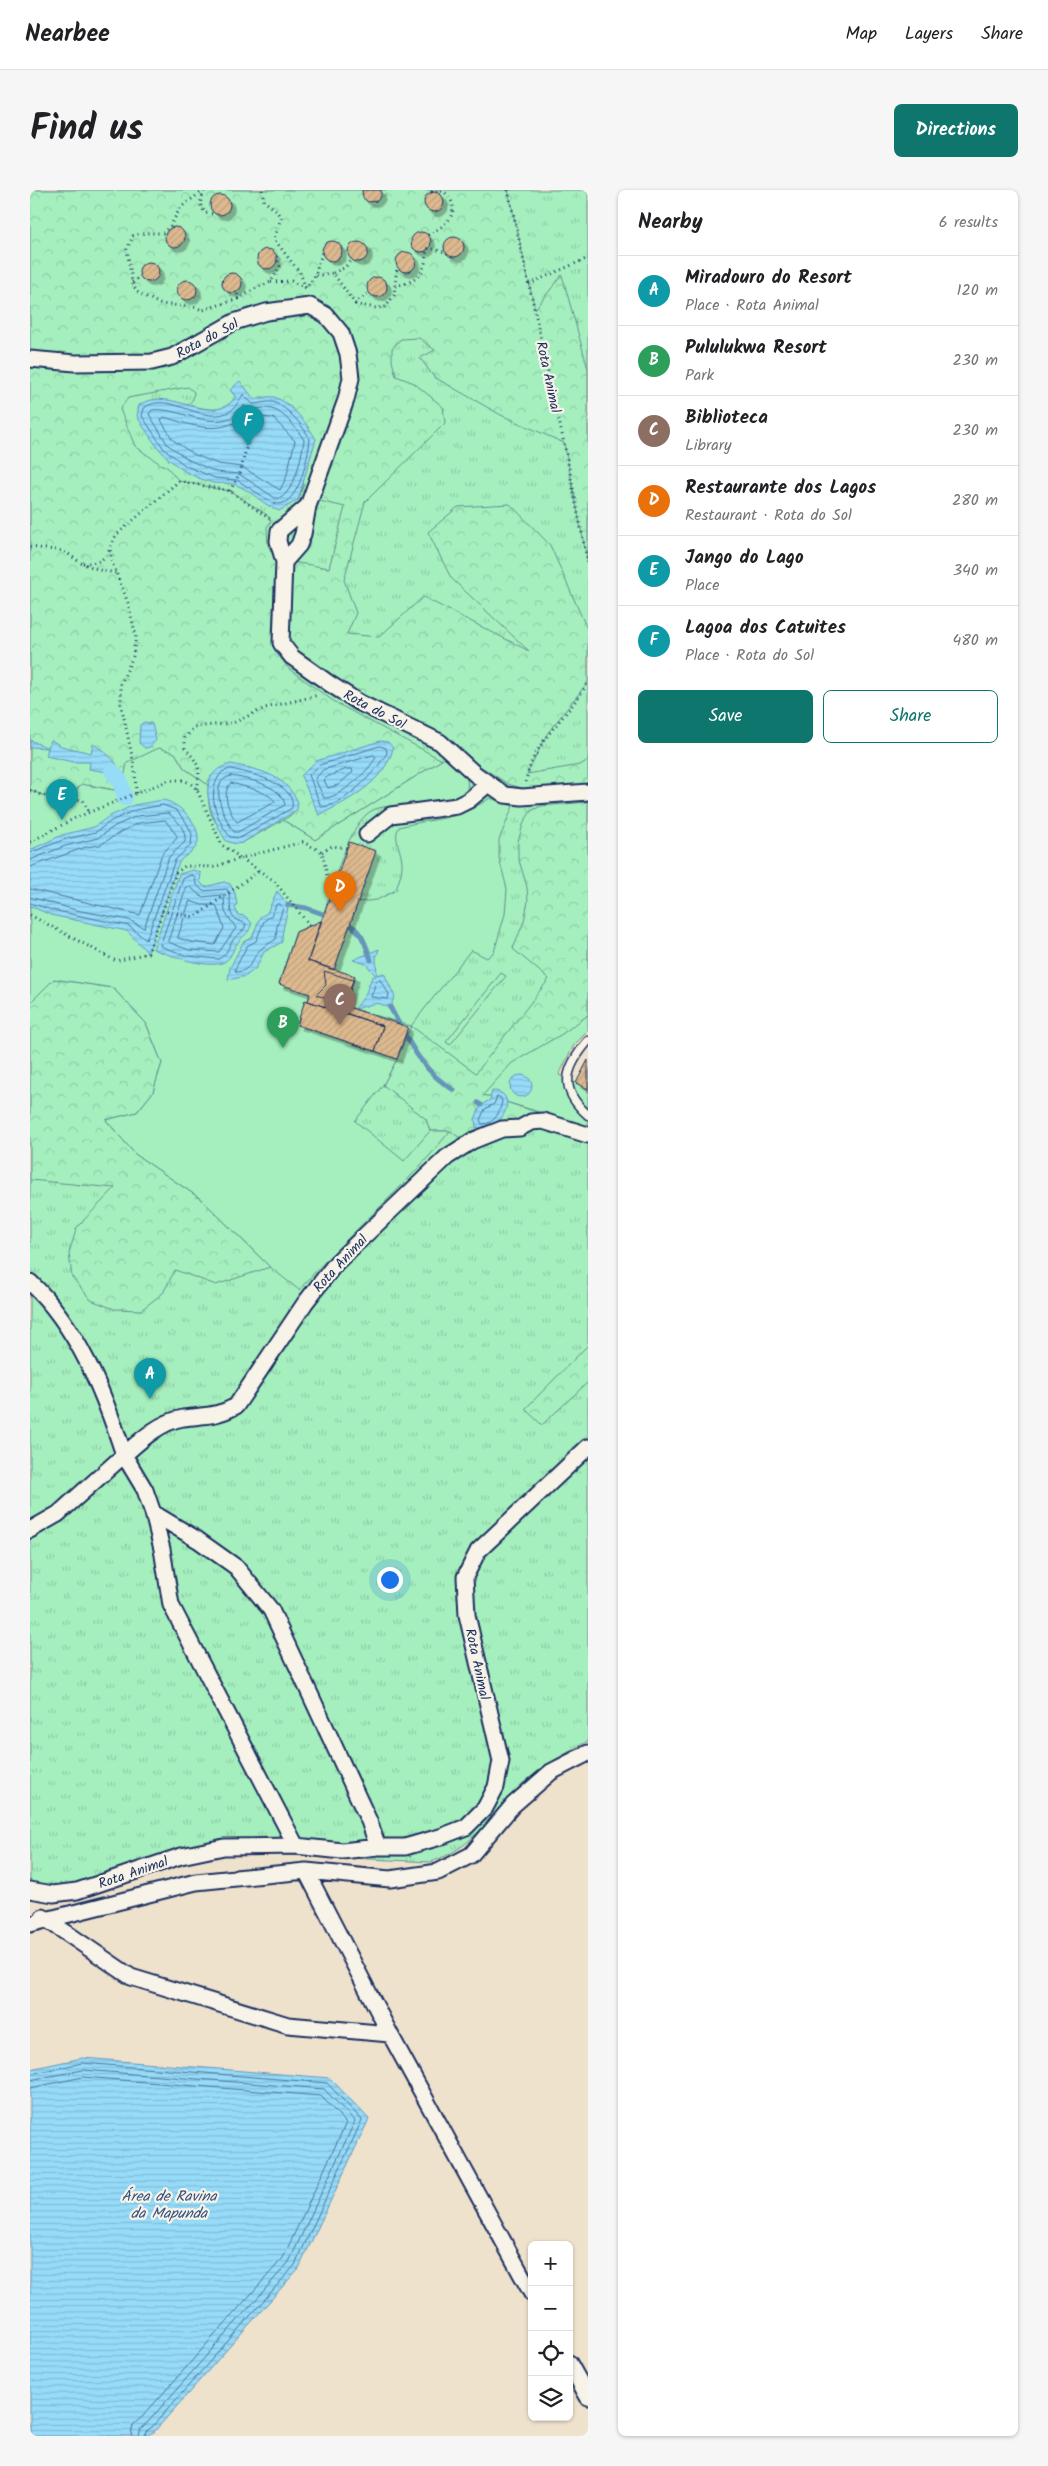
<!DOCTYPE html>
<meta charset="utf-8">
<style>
body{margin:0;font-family:Kalam,sans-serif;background:#f6f6f6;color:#202124}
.controls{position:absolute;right:15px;bottom:15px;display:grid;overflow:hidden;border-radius:8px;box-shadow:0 1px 4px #0004}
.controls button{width:45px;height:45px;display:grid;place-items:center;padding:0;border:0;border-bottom:1px solid #e0e0e0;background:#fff;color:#202124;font:25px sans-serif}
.you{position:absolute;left:359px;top:1389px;width:18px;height:18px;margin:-12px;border:4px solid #fff;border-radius:50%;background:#1a73e8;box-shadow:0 0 0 8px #1a73e833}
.badge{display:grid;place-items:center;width:32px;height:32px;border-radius:50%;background:#0f766e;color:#fff;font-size:16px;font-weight:700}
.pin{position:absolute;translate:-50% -41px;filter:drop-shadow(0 1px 2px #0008)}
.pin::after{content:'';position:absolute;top:26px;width:18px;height:15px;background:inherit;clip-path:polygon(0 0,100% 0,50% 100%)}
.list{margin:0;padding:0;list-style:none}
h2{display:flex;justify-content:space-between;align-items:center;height:65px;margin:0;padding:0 20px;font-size:21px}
h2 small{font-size:16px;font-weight:400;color:#757577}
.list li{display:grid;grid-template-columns:32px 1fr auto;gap:15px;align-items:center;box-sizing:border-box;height:70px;padding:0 20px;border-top:1px solid #e0e0e0}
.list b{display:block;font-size:19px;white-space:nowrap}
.list p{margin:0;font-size:16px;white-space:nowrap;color:#757577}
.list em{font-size:16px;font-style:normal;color:#757577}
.actions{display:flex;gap:10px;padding:15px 20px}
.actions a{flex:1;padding:11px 0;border:1px solid #0f766e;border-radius:8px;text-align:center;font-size:18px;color:#0f766e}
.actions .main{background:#0f766e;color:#fff}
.icon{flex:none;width:28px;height:28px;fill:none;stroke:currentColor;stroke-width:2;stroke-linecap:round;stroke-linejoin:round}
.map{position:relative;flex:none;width:558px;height:2246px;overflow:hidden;border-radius:8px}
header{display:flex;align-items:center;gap:30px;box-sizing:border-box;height:70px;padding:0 25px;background:#fff;border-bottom:1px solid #e0e0e0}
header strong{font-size:24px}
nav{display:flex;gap:28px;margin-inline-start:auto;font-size:18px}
.intro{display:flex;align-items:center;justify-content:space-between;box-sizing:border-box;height:120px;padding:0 30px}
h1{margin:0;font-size:35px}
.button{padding:12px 22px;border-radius:8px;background:#0f766e;color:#fff;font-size:18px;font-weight:700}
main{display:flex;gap:30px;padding:0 30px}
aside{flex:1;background:#fff;border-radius:8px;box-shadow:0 1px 4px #0004}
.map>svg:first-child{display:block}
.grass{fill:url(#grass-tufts);stroke:#608f8e}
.forest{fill:url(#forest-crowns);stroke:#608f8e}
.garden{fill:#a5efbe;stroke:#608f8e}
.water{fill:url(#water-rules);stroke:#6596ba}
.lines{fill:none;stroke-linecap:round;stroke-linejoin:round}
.shore{stroke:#4c749c;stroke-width:1}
.stream{stroke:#6596ba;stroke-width:5}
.canal{stroke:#96dbf8;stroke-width:16}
.building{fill:url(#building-hatch);stroke:#1b2f5e;filter:url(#shadow)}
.lane-casing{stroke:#1b2f5e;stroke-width:11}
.street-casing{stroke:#1b2f5e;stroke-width:19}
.path{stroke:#1b2f5e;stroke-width:3;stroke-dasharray:1 4;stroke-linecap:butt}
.lane{stroke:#f7f3e8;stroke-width:8}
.street{stroke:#f7f3e8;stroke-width:15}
.labels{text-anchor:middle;stroke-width:4.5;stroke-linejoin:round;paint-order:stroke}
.street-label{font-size:14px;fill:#1b2f5e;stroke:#f7f3e8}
.water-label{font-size:15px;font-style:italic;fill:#34517d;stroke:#f7f3e8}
</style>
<header>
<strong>Nearbee</strong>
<nav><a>Map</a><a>Layers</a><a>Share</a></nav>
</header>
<div class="intro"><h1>Find us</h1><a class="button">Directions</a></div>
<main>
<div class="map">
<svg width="558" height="2246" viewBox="0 0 558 2246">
<defs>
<pattern id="grass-tufts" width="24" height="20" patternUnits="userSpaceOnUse" patternTransform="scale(1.25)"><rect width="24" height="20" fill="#a5efbe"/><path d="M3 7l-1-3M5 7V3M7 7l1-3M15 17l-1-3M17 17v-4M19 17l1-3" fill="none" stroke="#8dcda6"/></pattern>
<pattern id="forest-crowns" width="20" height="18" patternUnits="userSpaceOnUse" patternTransform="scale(1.25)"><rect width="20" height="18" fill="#a5efbe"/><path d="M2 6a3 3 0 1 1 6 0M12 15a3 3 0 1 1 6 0" fill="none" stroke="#8dcda6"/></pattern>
<pattern id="water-rules" width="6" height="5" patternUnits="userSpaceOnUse" patternTransform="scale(1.25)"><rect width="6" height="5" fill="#96dbf8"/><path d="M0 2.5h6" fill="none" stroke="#81bcd7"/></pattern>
<pattern id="building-hatch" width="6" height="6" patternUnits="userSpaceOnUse" patternTransform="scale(1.25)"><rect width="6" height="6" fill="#ddb98e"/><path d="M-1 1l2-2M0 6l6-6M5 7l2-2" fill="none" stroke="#bd9f7d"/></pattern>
<filter id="shadow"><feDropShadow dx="4.5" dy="4.5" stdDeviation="0" flood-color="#0004"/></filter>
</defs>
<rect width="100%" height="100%" fill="#efe2cd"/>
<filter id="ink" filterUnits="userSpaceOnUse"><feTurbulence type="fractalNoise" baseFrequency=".02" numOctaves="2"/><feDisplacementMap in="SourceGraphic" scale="10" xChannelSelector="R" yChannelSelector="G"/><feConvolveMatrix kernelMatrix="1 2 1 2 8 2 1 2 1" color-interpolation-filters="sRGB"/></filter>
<g filter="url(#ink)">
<path class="grass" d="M0,0H558V825L482,873L528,929L558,937V1551C534,1564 514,1576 493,1593C459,1624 448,1656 401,1672L236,1664L187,1665L152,1672L36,1710L18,1711L0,1706Z"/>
<path class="forest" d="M0,0H478L505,119L532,85L558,179V374L534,253L471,225L404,187L390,168L405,160L389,148L371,149L362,158V171L366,186L384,193L413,217L415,233L335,312L314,390L326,423L317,444L349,447L393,407L499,461L421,388L398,342L428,317L480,314L520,355L558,441V492L517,544L497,584L550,575L558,570V594L495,599L478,594L433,565L412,545L317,496L268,463L259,452L257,436L262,372L299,378L315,317L281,309L268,310L274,294L224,209L200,200L206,207C192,225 178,219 158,215L163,209L164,202L158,197L98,208L90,219L105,256L130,274L137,277L149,291L200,301L237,325L241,331L237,337L238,355L246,371L242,444L245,461L259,479L306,513L412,570L285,650L253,630L263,624L181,586L178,595L154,578L145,563L92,599L84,600L59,595L47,609C30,611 15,608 0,600Z
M558,612V825L454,905L516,925L433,950L420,941H400L396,929L353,895L367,869L381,836L446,883L519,789L483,759L494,731L498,711L497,697L488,667V651L494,632L501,621L511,616Z
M24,789L83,798L116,833L132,873L123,902L107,922L76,930L105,964L171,1009L240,1077L186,1095L145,1080L133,1103L111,1120L84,1119L61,1110L42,1087L39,1063L47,1037L85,998L0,990V813Z
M558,1155V1192L512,1235L495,1219Z"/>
<path class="garden" d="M129,558L145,563L154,578L178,595C178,630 184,635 212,653L253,630L285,650L415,568L436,584C437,590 439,597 435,603C422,621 364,610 343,620C318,631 301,704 291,731L266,742L249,793L280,804L278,811H275L267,835L367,869L353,895L325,931L374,971L400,941H420C375,999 317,1044 269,1100L240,1077L171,1009L105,964L76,930L107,922L123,902L132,873L116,833L83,798L24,789L0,813V600C15,607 30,611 47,609L45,602L51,594L84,600L92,599L97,573Z
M460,608L483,616L469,650V668L477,699L475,724L464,762L457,768L441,760L381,836L315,816L325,786L304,780L328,712L347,710L366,700C368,692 372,684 372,676C373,662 362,649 369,637C407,627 424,632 460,608Z
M471,783L476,786L420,855L416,852Z
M558,825V841L544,855L529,885L558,899V937L453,905L482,873L532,844Z"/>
<path class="water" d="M210,191L224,209C230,208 238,206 244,207C262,213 277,234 286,249L268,310L249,321C233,315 222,301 206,295C199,292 190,294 183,293C144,282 126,259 107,226L109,215C141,194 181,240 206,207L200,200Z
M114,532L122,534L126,550L120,557L115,558L109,553L110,535Z
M0,550L18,558L21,550L31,556L61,563L63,554C84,568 91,573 92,599L77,582L59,579L60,572H43L16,566L18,558L0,557Z
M350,551L358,552L363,558C356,591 317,612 289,625L271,586L286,571Z
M201,574C230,580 254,584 268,612L267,620L212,653L206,654L196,651C182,628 161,583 201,574Z
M133,610C149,613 170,633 168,651C166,662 156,664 150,671C147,675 145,684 143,689C135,714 126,739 118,763L97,741L21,725L0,716V660L32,645L64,637L78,627L104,615Z
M163,680L171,683L170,692L175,697L194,692L200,694L205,703L207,715L205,718L208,725L215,726L222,733C217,748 214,743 207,754C202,760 202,768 194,772C179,780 139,765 123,759L149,684Z
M247,701L258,715C257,729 252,736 252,752L234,762L226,778L216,786L198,790L200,778L213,752L222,748L230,727L237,723Z
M349,759L346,768L347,785L354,783L365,807L362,812L363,823C347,807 344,815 325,819L335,805L342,787L346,786L336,774L323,770Z
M480 896a11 11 0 1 1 22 0a11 11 0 1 1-22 0Z
M462,901C492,901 471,946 446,937L445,929L451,915L460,910Z
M52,1868L300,1888L339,1929L269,2078L124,2242L115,2246H0V1879Z"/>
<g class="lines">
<path class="shore" d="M213,205L223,214C229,214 237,211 243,212C258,217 273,236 280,249C278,267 268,322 243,313L207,290L185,288L156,276L134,259L112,226L114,218C139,199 175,239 202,220C207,216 209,209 213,205Z
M214,216C224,222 231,216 242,219C254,222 268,240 274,250C271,268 266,297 251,308H245L209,284L186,282L159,270L138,255L119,224L122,220C149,217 176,239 203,227C208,224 210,219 214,216Z
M216,226L243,228L265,251L256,288L250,300L212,277L188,274L163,264L143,250L131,230L134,227C164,236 188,246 216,226Z
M350,556L356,558L357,563C346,581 314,617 291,617L279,585L290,575Z
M344,565L346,567C340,580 309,609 294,608L285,589L293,580Z
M201,579C219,583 267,593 262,618L210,648L200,647C186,628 175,602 192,582Z
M317,579H322L323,582L308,595L298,598L294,590L297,587Z
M201,586C218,589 252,595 255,615L208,642H204C195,630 176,591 201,586Z
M201,593C212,596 241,602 245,612L207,632C200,624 190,602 201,593Z
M0,663L33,650L66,642L81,631L105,620L133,615L146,620L156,632L162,644L161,655L145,670L116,750L99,736L22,720L0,713
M0,670L35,656L68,648L85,636L107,626L138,623C147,629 157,641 155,652L139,667L114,738L99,730L46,720L0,707
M0,677L56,657L70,655L89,643L109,633L135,630L148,647L132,664L110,725L0,699
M162,685L165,687L166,694L173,701L197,699C203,709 197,723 205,729C209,732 212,731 216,734C214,743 208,743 203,750C197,758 198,765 188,769L158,766L130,756L153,689Z
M157,697H160L172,707L192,705L194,707L195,722L206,738L189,762L159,760L138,752Z
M160,711L172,715H186L194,738L185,755L161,752L148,748Z
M247,714H250L253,718L247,736L246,749C242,752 236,755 232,758C221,767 223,781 206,782L205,779L217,756L226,751L234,731L241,726Z
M350,790L359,804L358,809L341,807L346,792Z
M467,907H470L472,911C470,922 465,934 452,934L450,930L455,919L464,914Z
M0,1884L52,1873L297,1893L332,1930L265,2075L122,2237L116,2241L115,2246
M0,1890L53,1880L294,1899L325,1931L259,2072L118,2232L111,2238L109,2246
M0,1898L53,1887L291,1906L316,1933L253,2068L113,2226L103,2235L101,2246"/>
<path class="stream" d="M258,715L276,718L299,726
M314,732C332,739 335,753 341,770
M360,817C377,848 392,883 424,900
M448,913L451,915"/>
<path class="canal" d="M82,581L90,591L95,608"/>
</g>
<path class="building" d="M332,0H351V6L347,11L338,12L333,8Z
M394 12a10 10 0 1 1 20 0a10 10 0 1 1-20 0Z
M180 15a10 10 0 1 1 20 0a10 10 0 1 1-20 0Z
M135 47a10 10 0 1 1 20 0a10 10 0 1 1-20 0Z
M381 52a10 10 0 1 1 20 0a10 10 0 1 1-20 0Z
M414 57a10 10 0 1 1 20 0a10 10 0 1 1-20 0Z
M292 61a10 10 0 1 1 20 0a10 10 0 1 1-20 0Z
M318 62a10 10 0 1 1 20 0a10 10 0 1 1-20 0Z
M227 69a10 10 0 1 1 20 0a10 10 0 1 1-20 0Z
M366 72a10 10 0 1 1 20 0a10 10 0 1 1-20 0Z
M109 82a10 10 0 1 1 20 0a10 10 0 1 1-20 0Z
M192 93a10 10 0 1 1 20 0a10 10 0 1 1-20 0Z
M337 97a10 10 0 1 1 20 0a10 10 0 1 1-20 0Z
M147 100a10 10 0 1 1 20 0a10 10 0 1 1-20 0Z
M319,652L346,661L304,780L278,771Z
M291,731L278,771L325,786L315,816L378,837L367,869L345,861L353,836L278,811L280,804L249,794L266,742Z
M294,781L323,790L316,814L286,805L296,795Z
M275,810L298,818L301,810L310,813L307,820L353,836L345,861L267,835Z
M558,870V899L546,893Z"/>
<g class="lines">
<g class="lane-casing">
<path id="lane" d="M558,851C535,878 528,899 558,925"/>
</g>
<g class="street-casing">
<path id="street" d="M0,169L45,173L122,172L142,167L204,132L236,122L280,116L296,125L311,143L318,164L321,188L316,210L278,316L273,344L269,355L254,372
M278,316L249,341L248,351L254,372L251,453L262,467L300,494L330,513L410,552L445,584L475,605L492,607L558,602
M337,644L361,625L427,616L439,610L458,594
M0,1092C48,1137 74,1203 94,1265C111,1250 130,1232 153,1228C175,1225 186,1227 206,1216L275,1113L306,1073L417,967L442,951L472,939L490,938L501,932L513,931L558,945
M0,1340L28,1324L94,1265L115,1300L123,1323L132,1359L141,1415L266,1656
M348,1657H375L410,1647L436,1637L455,1618L466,1597L471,1571L437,1425L435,1387L448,1361L558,1257
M276,1681L360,1844L502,2104
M0,1700L23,1704L47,1701L151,1666L194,1657L266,1656L312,1661L348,1657L339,1631L241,1420L206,1377L168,1350L123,1323
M13,1727L101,1787L258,1835L360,1844
M0,1734L166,1692L276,1681L360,1689L408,1682L441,1665L483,1615L521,1582L558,1563
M539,2173L558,2207"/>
</g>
<path class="path" d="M174,0L151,17L140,36L133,43H115L103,46L97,59L102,92L107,102L130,114L164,117L173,120L208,109L207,101
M232,0L234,11L246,20L251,28L244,49L270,83L277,101
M478,0L534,253L558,374
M174,1L170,14L175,23L186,24
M398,45C417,36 435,19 413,1L402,2L403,0
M292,63L285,86L303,83L325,114L339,102
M303,83L314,78L322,70
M102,92L110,87
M241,92L261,91L276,98L285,86
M499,94L558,68
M365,96L367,77
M208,109L226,98L241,92L250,76L246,66
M325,114L346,118L356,117L364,105L365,96C380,93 391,89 395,73C396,67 395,62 399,58L415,62
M200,301L210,283L218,251
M0,357L34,361L51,373L70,380L86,383
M53,373C67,373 73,372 80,359
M496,592C502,551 539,527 558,492
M167,599C171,578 169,574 155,558V548L164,537L203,533L235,518L289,505
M0,600C22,611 31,607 53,610L59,623
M106,603L105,580L91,514V494L103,466L106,446L98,413L82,372L80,358L86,345L149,291L200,301L240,329
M0,652L45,628L137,591C150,589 158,589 167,600L192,655L211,668L273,652L292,662L298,690L305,692
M292,662L302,656L317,658
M132,721L165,727L229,681
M0,725L86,771L118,763L146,683L155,676L184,677L211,668L244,691L280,736"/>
<use href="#lane" class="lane"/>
<use href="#street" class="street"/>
</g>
</g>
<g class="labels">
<g class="street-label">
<text transform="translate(177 148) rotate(-28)" y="5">Rota do Sol</text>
<text transform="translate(519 187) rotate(78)" y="5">Rota Animal</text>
<text transform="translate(345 519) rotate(28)" y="5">Rota do Sol</text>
<text transform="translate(310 1073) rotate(-47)" y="5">Rota Animal</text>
<text transform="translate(448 1474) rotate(78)" y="5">Rota Animal</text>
<text transform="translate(103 1682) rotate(-19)" y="5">Rota Animal</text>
</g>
<g class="water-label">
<text x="139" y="2011">Área de Ravina<tspan x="139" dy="17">da Mapunda</tspan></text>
</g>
</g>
</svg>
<div class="controls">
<button>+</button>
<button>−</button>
<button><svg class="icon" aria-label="locate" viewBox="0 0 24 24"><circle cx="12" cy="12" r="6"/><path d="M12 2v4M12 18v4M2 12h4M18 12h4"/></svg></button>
<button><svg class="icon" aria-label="layers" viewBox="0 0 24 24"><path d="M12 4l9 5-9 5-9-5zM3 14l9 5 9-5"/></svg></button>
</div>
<div class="you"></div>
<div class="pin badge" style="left:120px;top:1209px;background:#0f9aa8">A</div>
<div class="pin badge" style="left:253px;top:858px;background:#2e9e5b">B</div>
<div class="pin badge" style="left:310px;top:835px;background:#8d6e63">C</div>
<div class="pin badge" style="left:310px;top:722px;background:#e8710a">D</div>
<div class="pin badge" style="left:32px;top:630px;background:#0f9aa8">E</div>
<div class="pin badge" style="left:218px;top:256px;background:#0f9aa8">F</div>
</div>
<aside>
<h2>Nearby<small>6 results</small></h2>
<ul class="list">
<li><span class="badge" style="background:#0f9aa8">A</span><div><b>Miradouro do Resort</b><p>Place · Rota Animal</p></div><em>120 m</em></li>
<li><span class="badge" style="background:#2e9e5b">B</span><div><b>Pululukwa Resort</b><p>Park</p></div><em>230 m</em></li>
<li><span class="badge" style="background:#8d6e63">C</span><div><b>Biblioteca</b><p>Library</p></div><em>230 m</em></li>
<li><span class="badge" style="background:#e8710a">D</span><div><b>Restaurante dos Lagos</b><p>Restaurant · Rota do Sol</p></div><em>280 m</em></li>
<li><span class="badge" style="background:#0f9aa8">E</span><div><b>Jango do Lago</b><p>Place</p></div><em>340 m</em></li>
<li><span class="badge" style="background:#0f9aa8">F</span><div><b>Lagoa dos Catuites</b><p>Place · Rota do Sol</p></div><em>480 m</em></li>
</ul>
<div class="actions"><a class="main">Save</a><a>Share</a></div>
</aside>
</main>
